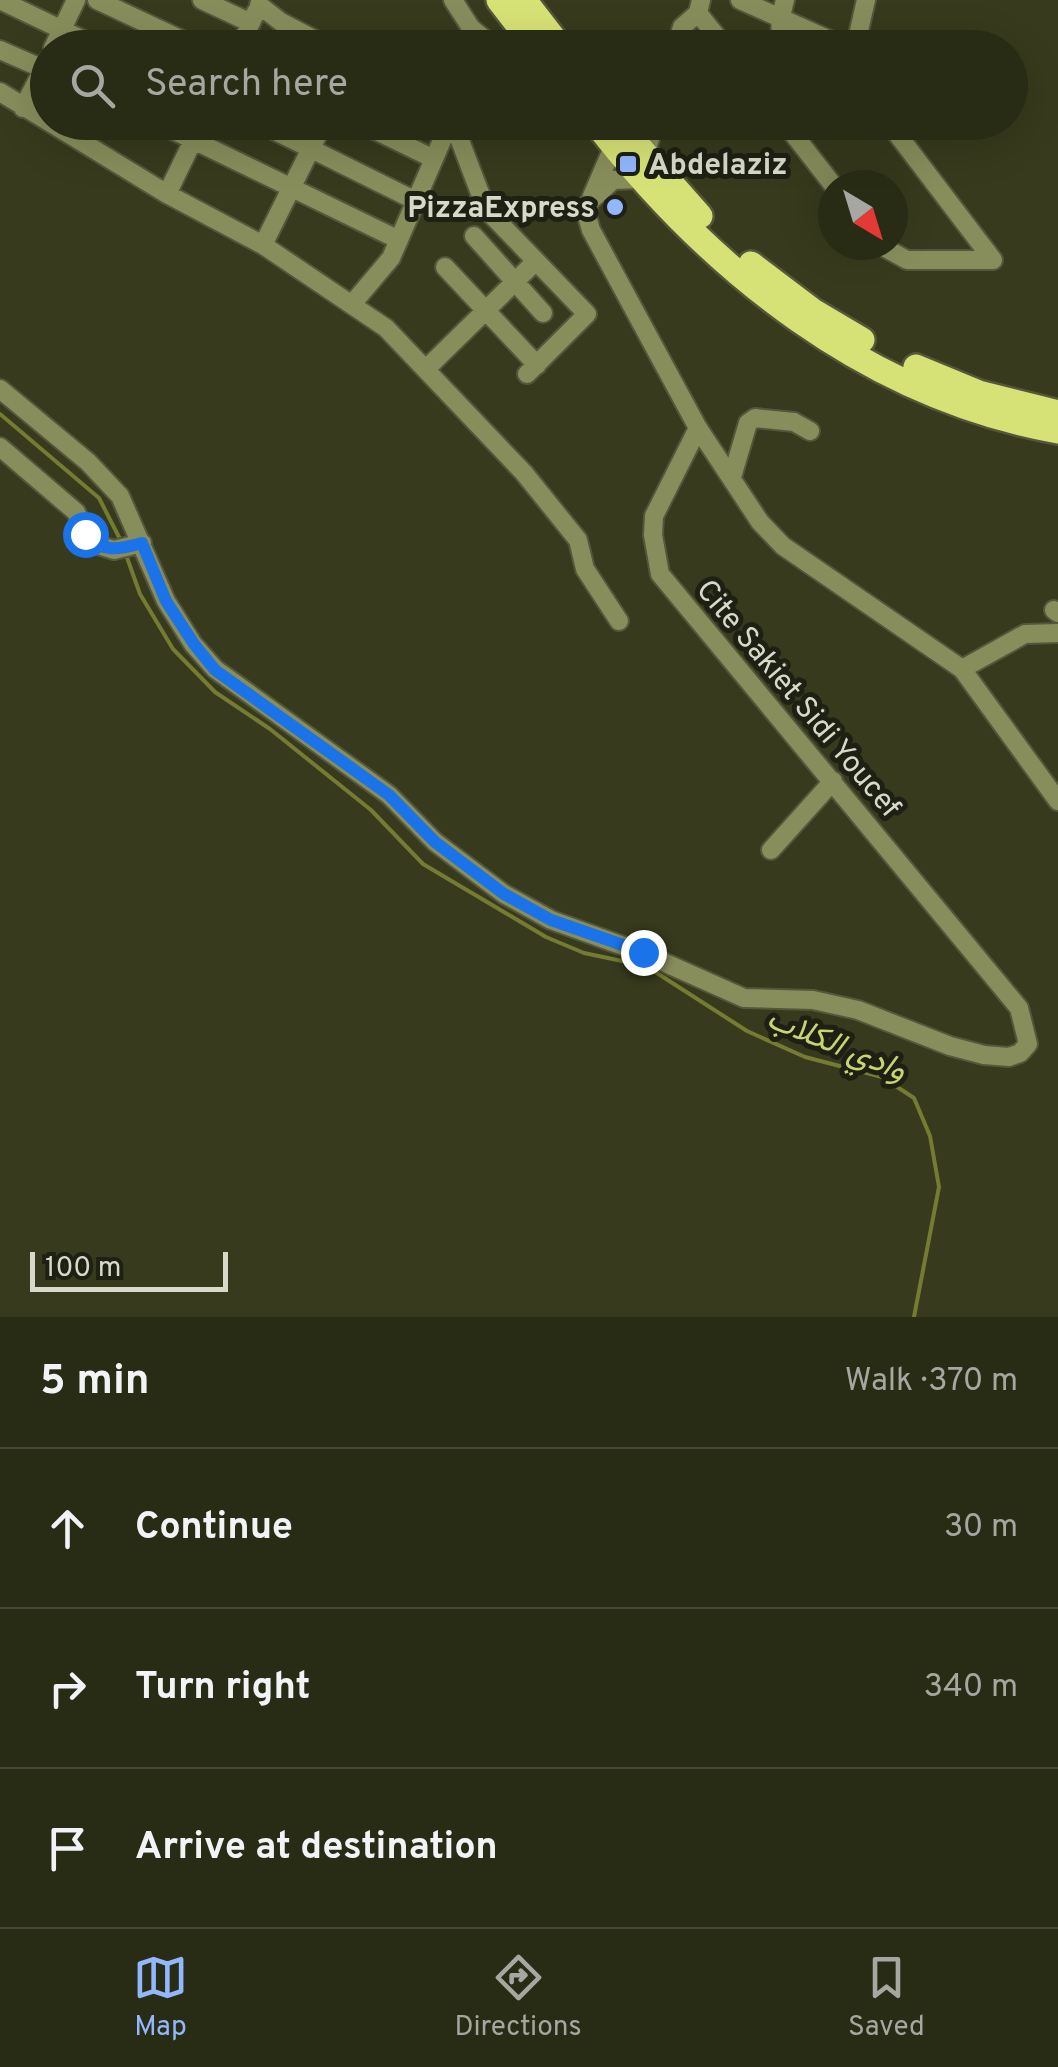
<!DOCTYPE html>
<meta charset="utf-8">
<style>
body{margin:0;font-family:Overpass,Vazirmatn,sans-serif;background:#31341e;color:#f1f3f6}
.compass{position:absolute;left:818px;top:170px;width:90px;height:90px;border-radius:50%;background:#292c15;box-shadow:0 10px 40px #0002;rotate:142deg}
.scale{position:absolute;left:30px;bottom:25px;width:198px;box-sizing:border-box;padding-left:10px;border:5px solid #d8dac9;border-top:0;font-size:28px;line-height:35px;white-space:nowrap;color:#d8dac9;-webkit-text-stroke:8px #1e2013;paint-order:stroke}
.stop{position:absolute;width:30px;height:30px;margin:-22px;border:8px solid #1a73e8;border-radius:50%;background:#fff}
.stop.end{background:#1a73e8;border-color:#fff;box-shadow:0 2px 10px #0008}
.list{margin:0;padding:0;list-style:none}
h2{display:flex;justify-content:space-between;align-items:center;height:130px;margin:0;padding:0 40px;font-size:42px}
h2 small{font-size:32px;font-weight:400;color:#a5a7a0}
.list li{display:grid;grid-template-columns:65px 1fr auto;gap:30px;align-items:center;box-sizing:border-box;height:160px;padding:0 40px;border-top:2px solid #454834}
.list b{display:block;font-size:38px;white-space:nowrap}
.list em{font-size:32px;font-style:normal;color:#a5a7a0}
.icon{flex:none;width:55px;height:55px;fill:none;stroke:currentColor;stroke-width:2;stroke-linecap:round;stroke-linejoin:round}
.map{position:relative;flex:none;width:1058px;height:1317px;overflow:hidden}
.search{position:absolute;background:#292c15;box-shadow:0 10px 40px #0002;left:30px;right:30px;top:30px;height:110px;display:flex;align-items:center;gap:25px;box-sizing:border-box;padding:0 35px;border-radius:55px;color:#a5a7a0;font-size:38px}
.sheet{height:610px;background:#292c15}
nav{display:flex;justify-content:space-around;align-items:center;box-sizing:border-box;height:140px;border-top:2px solid #454834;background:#292c15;font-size:28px;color:#a5a7a0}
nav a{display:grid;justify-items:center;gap:5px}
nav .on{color:#92b7fd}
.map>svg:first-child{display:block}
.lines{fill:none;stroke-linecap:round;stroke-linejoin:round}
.stream{stroke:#757b32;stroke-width:4}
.minor-casing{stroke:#54573b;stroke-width:22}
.major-casing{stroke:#54573b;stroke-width:30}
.minor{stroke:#878d5b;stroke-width:18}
.major{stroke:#d7e276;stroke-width:25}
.route{stroke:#1a73e8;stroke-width:12}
.poi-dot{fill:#92b7fd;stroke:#1e2013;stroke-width:4}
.labels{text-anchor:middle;stroke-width:10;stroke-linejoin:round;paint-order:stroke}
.poi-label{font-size:30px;font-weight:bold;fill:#d8dac9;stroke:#1e2013;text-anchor:start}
.street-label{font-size:30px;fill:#d8dac9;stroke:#1e2013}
.water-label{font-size:32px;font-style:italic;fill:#cbd570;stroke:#1e2013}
</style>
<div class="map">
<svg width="1058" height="1317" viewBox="0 0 1058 1317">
<rect width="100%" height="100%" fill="#373a1c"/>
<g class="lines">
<path class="stream" d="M0,414L99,498L122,543
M125,552L140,594L173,649L215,692L270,729L371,810L423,864L546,937L584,953L646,966L747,1031L805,1057L882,1077L914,1098L930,1136L939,1187L914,1317"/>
<g class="minor-casing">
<path id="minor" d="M0,0L100,48
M97,0L199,48
M202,0L251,23
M453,0L471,28L493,46
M701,0L698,13L726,48
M740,0L848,48
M259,5L281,22L331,48
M53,48L76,0
M239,48L256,12
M676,48L682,27L698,13
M782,48L780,20L785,0
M855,48L866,0
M0,50L48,71
M0,92L167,194L263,245L386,328L524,473L578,540L585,569L619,621
M23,108L48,60
M156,122L399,240
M257,122L416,201
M358,122L434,159
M453,122L486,209L587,314L527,374
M784,122L833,185
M888,122L993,260
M645,156L655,122
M640,179L613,180L590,201L586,213L591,230L698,428L760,522L783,546L962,669L1058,801
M167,194L202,122
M592,196L617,138
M474,236L543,313
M263,245L324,122
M880,245L907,260H993
M445,267L537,365
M353,303L391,258L450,122
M426,369L536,261
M0,389L88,462L120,496L166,601L193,644L215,669L389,795L435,842L504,894L551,920L643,953L744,998L813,1000L858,1010L950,1046L984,1055L1009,1057L1020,1053L1028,1044L1019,1008L660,574L653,535L654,516L698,428
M0,447L76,512L85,533L95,544L114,550L142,543
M732,477L748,423L755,418L794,422L810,431
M1054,610L1058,613
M962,669L1025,634L1058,633
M771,850L833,781"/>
</g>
<g class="major-casing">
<path id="major" d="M499,0L536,48
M524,0L561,48
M595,122C711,272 868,397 1058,431
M617,122L700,216
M751,264L813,311L862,340
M916,367L979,393L1058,413"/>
</g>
<use href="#minor" class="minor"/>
<use href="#major" class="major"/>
</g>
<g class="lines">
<path class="route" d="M85,534C103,553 118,550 142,543L166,601L194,644L215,670L389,795L435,842L504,894L551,920L643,952"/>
</g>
<g class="poi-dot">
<rect x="618" y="154" width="20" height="20" rx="5"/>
<circle cx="615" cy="207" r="10"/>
</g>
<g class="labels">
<g class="poi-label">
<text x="648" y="174">Abdelaziz</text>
<text x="595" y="217" text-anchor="end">PizzaExpress</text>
</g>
<g class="street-label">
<text transform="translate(799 698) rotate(50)" y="10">Cite Sakiet Sidi Youcef</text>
</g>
<g class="water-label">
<text transform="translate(837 1043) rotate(22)" y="11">وادي الكلاب</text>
</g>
</g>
</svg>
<svg class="compass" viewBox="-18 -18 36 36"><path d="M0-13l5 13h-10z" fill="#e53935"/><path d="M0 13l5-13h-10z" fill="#a5a7a0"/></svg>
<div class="scale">100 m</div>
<div class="stop" style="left:85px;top:534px"></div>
<div class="stop end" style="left:643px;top:952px"></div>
<div class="search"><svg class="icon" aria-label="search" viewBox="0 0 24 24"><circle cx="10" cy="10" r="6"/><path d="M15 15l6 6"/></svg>Search here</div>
</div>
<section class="sheet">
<h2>5 min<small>Walk · 370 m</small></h2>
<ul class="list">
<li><svg class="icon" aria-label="ahead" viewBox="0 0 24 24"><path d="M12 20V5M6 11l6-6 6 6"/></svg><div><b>Continue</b></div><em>30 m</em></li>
<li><svg class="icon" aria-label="right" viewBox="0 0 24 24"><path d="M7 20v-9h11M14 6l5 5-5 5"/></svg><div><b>Turn right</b></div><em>340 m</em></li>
<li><svg class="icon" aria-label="arrive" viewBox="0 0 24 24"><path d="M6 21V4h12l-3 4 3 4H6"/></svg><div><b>Arrive at destination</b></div></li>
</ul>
</section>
<nav>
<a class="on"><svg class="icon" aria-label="map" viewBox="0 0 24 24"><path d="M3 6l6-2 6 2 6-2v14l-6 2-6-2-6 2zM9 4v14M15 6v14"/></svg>Map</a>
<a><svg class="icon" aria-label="directions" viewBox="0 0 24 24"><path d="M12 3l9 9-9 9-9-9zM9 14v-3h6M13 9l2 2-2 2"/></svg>Directions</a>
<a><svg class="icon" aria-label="saved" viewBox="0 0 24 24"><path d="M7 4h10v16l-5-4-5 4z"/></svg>Saved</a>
</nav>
